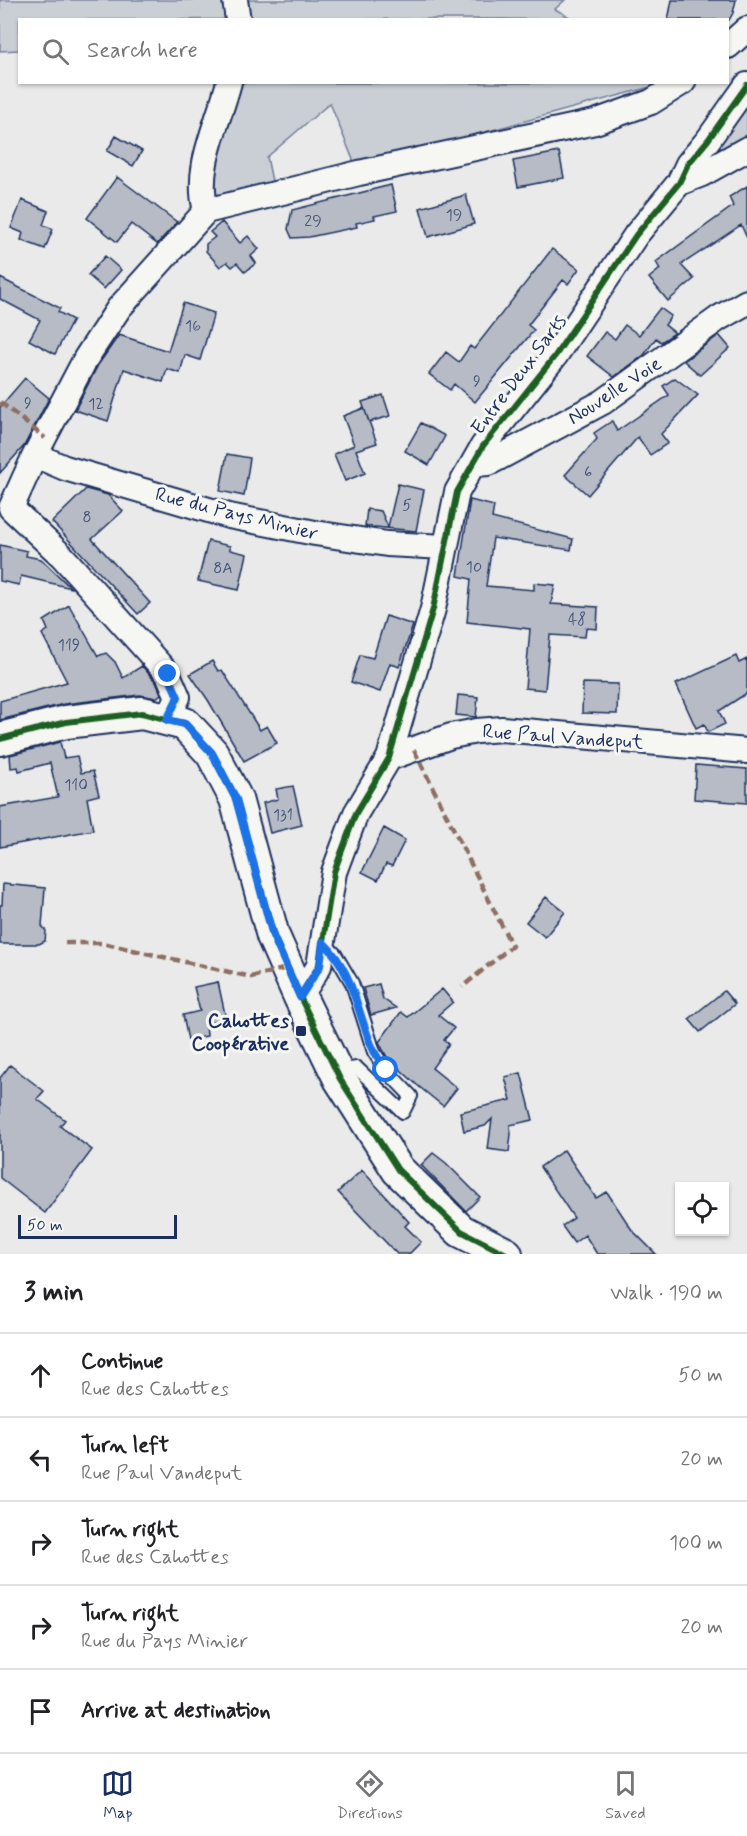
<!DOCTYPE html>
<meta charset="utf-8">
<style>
body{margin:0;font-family:Mynerve,sans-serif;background:#f2f2f2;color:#202124}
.controls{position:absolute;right:18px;bottom:18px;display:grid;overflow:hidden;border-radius:0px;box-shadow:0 2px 4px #0004}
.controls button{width:54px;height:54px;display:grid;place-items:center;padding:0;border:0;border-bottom:2px solid #e0e0e0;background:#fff;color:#202124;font:30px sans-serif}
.scale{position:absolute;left:18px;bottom:15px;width:159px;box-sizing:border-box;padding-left:6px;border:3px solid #1b2f5e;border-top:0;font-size:16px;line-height:21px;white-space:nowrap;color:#1b2f5e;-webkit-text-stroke:4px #f6f6f2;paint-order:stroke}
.stop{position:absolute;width:18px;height:18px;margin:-14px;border:4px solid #1a73e8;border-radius:50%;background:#fff}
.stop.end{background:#1a73e8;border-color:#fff;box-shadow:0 2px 6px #0008}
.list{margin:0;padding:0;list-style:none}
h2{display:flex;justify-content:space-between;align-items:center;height:78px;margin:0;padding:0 24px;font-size:26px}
h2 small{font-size:20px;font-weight:400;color:#757577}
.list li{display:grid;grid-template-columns:39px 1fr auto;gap:18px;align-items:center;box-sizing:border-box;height:84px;padding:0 24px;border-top:2px solid #e0e0e0}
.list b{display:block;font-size:22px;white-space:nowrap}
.list p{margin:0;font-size:20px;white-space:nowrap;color:#757577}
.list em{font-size:20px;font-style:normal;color:#757577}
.icon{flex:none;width:33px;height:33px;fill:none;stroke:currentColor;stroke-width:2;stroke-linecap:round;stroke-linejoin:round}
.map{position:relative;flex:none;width:747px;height:1254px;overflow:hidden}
.search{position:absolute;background:#fff;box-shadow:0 2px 4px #0004;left:18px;right:18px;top:18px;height:66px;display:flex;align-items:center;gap:15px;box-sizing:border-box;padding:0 21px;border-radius:0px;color:#757577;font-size:22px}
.sheet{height:498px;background:#fff}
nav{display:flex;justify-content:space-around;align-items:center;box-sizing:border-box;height:84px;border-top:2px solid #e0e0e0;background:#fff;font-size:16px;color:#757577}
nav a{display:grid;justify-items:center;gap:3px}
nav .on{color:#1b2f5e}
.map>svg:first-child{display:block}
.green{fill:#caced5;stroke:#727e9a;stroke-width:1.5}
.building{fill:#b6bbc6;stroke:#1b2f5e;stroke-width:1.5}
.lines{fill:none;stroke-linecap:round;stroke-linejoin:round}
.service-casing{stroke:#1b2f5e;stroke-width:16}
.minor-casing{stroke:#1b2f5e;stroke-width:28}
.tertiary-casing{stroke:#1b2f5e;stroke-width:36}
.service{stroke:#f6f6f2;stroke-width:12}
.minor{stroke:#f6f6f2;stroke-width:24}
.tertiary{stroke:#f6f6f2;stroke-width:32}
.quiet{stroke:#8d6e63;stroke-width:4.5;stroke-dasharray:9 4.5;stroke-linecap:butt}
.cycleway-casing{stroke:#f6f6f2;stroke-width:10}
.cycleway{stroke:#1b5e20;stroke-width:6}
.route{stroke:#1a73e8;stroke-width:8}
.poi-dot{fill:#1b2f5e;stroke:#f6f6f2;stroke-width:2}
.labels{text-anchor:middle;stroke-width:6;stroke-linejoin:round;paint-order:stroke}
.number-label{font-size:16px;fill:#425278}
.street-label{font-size:20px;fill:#1b2f5e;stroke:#f6f6f2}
.poi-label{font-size:20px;font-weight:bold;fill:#1b2f5e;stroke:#f6f6f2;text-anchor:end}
</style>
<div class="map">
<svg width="747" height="1254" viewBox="0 0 747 1254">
<rect width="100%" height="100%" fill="#e9eae9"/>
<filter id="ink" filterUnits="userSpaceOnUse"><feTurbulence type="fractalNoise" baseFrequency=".0167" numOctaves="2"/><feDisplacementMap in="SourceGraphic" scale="12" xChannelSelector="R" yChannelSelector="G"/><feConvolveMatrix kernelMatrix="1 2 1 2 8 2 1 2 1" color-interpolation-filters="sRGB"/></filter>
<g filter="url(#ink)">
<path class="green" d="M0,0H565L555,9L573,19L20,20L19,50L0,51Z
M232,83H665L356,167L330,103L267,157L273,186L220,203L208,192Z
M747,84V149L688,164Z"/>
<path class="building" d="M672,0H736L733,13L729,20H668Z
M116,136L142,151L133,166L107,151Z
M559,152L564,178L518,187L513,161Z
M117,177L177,222L157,244L131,224L117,242L87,218Z
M391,185L397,211L374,216L375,219L356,223L357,227L309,237L292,238L288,229L292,210Z
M747,186V238L741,225L681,265L694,279L668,301L649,278L660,269L656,262L733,206L729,197Z
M466,195L474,224L428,237L420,208Z
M22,200L48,211L43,225L53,229L45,249L21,240L23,233L11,228Z
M222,222L240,243L248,236L259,249L251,256L256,263L245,272L237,263L232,267L227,262L220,267L206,251V244L215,237L210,232Z
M552,249L579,269L568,284L563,280L528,325L534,330L475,402L454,384L450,390L429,374L446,352L459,362L470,346L474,349Z
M105,256L121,270L104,289L88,275Z
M0,278L60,308L58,312L73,320L55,354L29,340L40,320L0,299Z
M183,303L214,313L200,360L185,355L180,373L167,369L163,382L124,369L108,421L75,410L98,365L119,335L168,351Z
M660,308L671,316L665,325L675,333L661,342L656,338L644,355L614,377L587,356L605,332L615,339L625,325L639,335Z
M719,335L730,348L700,375L684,361Z
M25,378L49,398L24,446L0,473V407Z
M675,378L698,395L661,434L668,443L650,455L638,437L588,495L565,475L597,439L594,433L612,421L617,431L669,395L663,386Z
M383,395L390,416L369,422L362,402Z
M364,408L377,443L356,450L365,473L345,481L334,454L354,445L343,416Z
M421,423L445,436L429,465L405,451Z
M227,454L250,458L244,496L220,491Z
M398,484L424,490L416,531L365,526L367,509L381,511L388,527Z
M86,489L108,495L123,511L92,539L150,603L138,614L52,522Z
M470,500L494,506L492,518L573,539L571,550L493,538L486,586L534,590V583L555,585L551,604L598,607L597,629L586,628L585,637L550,635L545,690L525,688L530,629L467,622L471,579L458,576Z
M208,541L230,546V550L247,554L239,590L198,581Z
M0,545L27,551L26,556L41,559L71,588L21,576L19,585L0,581Z
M69,605L98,656L106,653L115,662L123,678L142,666L156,682L161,694L156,698L140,695L64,704L0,720V701L67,682L42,634L48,630L44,621Z
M386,616L413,625L399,667L390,663L380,692L351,682L360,655L373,658Z
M736,656L739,663L747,659V693L719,711L725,724L708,732L704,724L696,728L676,684Z
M212,661L218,671L222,670L260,730L267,726L277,743L244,761L208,700L190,674Z
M583,683L618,684L617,714L582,713Z
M458,695L478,697L476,717L456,715Z
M60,742L64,758L77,756L81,773L93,771L99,795L87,798L93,830L0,847V807L58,797L50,763L19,771L18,767L11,768L10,755Z
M696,765L747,769V803L694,799Z
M293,786L302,825L270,833L263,803L278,799L276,789Z
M384,828L405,840L392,866L386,864L378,880L362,872Z
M3,884L45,888L42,926L46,931L45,941L39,944H0V905H2Z
M546,897L565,912L545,937L526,922Z
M218,982L226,1019L206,1024L207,1036L188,1040L183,1015L200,1011L194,987Z
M379,984L383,999L396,1008L371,1015L363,988Z
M442,989L453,1002L438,1015L454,1028L444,1040L449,1044L432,1068L457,1088L443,1106L417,1085L387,1057L379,1042L401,1012L408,1017Z
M724,991L735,1004L700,1032L689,1019Z
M10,1065L44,1091L37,1099L65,1120L60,1126L92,1150L45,1213L0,1178V1078Z
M521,1073L533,1120L510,1125L511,1134L509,1152L488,1149L492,1119L485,1126L464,1131L460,1112L511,1100L505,1077Z
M564,1150L596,1198L607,1192L632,1230L656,1254H597L585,1235L574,1243L562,1226L574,1218L540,1167Z
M433,1153L446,1163L480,1197L466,1211L421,1165Z
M362,1170L409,1222L405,1226L421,1242L409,1254H397L338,1192Z"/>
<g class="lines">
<g class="service-casing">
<path id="service" d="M323,942L335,954L352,983L374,1052L386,1070L411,1096L403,1112L357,1068L337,1071"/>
</g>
<g class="minor-casing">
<path id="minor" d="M235,0L238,20
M728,46L747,29
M679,183L702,174L747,149
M206,211L359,173L595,122L651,102L683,82
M206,211C194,167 218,125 229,82
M35,455L65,468L229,516L315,533L387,544L445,547
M475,464L489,463L603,402L719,318L747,302
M167,720L178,697L168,674L62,556L11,508L35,455L86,358L119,308L206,211
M389,758L451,736L477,731L502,729L747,751
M300,997L319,966L334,872L356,813L389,758L433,609L457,492L483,446L555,356L636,235L679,183L688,164L708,140L747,85"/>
</g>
<g class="tertiary-casing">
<path id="tertiary" d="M0,739L66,722L142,713L185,724L212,753L236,799L273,936L300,997L340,1079L398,1170L461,1231L506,1254"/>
</g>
<use href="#service" class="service"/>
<use href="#minor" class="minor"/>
<use href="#tertiary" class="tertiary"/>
<path class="quiet" d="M0,402L45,438
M414,750L512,946L462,987
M65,943H102L251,977L287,968"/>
<g class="cycleway-casing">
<path id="cycleway" d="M0,739L66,722L142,713L185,724L212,753L236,799L273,936L300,997L340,1079L398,1170L461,1231L506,1254
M300,997L319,966L334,872L356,813L389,758L433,609L457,492L483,446L555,356L636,235L679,183L688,164L708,140L747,85"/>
</g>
<use href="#cycleway" class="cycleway"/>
</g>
</g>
<g class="lines" filter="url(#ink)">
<path class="route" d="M168,674L178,697L167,720L185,724L212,753L236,799L273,936L300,997L320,966L323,942C355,973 356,1012 374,1051C377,1057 382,1064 386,1070"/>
</g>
<rect class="poi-dot" x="295" y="1025" width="12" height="12" rx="3"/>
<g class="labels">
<g class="number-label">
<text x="454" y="220">19</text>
<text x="313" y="226">29</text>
<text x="193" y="331">16</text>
<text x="477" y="386">9</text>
<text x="28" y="408">9</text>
<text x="96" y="409">12</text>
<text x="588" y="477">6</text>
<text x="407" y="510">5</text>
<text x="87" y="522">8</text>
<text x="474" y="572">10</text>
<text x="223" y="573">8A</text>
<text x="577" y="624">48</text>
<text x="69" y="650">119</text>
<text x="76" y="790">110</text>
<text x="283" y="820">131</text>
</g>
<g class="street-label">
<text transform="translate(518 374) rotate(-53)" y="7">Entre Deux Sarts</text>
<text transform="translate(614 390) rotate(-33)" y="7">Nouvelle Voie</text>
<text transform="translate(237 513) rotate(14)" y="7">Rue du Pays Minier</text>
<text transform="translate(563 736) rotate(4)" y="7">Rue Paul Vandeput</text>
</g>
<g class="poi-label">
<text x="289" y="1027">Cahottes<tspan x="289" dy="23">Coopérative</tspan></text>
</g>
</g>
</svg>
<div class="controls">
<button><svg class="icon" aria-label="locate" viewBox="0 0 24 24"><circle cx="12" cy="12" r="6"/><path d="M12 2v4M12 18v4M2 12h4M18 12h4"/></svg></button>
</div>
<div class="scale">50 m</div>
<div class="stop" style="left:386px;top:1070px"></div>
<div class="stop end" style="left:168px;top:674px"></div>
<div class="search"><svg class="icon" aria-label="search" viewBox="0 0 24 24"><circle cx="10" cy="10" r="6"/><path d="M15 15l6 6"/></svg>Search here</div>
</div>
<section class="sheet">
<h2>3 min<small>Walk · 190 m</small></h2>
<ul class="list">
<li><svg class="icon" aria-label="ahead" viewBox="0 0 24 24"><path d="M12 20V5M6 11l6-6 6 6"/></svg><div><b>Continue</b><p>Rue des Cahottes</p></div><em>50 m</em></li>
<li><svg class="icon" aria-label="left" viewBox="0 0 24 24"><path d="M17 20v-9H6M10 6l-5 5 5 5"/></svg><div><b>Turn left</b><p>Rue Paul Vandeput</p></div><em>20 m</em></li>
<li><svg class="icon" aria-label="right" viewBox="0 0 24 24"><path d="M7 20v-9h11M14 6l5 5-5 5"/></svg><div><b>Turn right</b><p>Rue des Cahottes</p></div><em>100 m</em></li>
<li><svg class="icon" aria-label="right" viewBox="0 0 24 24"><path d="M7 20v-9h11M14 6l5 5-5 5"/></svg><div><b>Turn right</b><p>Rue du Pays Minier</p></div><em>20 m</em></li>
<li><svg class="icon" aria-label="arrive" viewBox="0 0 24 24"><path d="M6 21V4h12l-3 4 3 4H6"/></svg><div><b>Arrive at destination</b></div></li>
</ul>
</section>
<nav>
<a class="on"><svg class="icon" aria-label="map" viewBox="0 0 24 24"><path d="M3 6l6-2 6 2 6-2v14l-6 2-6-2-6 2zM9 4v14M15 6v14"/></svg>Map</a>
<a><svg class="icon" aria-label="directions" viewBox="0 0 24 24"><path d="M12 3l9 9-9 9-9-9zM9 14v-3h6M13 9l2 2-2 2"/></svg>Directions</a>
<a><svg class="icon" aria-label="saved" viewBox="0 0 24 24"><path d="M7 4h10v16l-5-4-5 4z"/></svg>Saved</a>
</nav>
